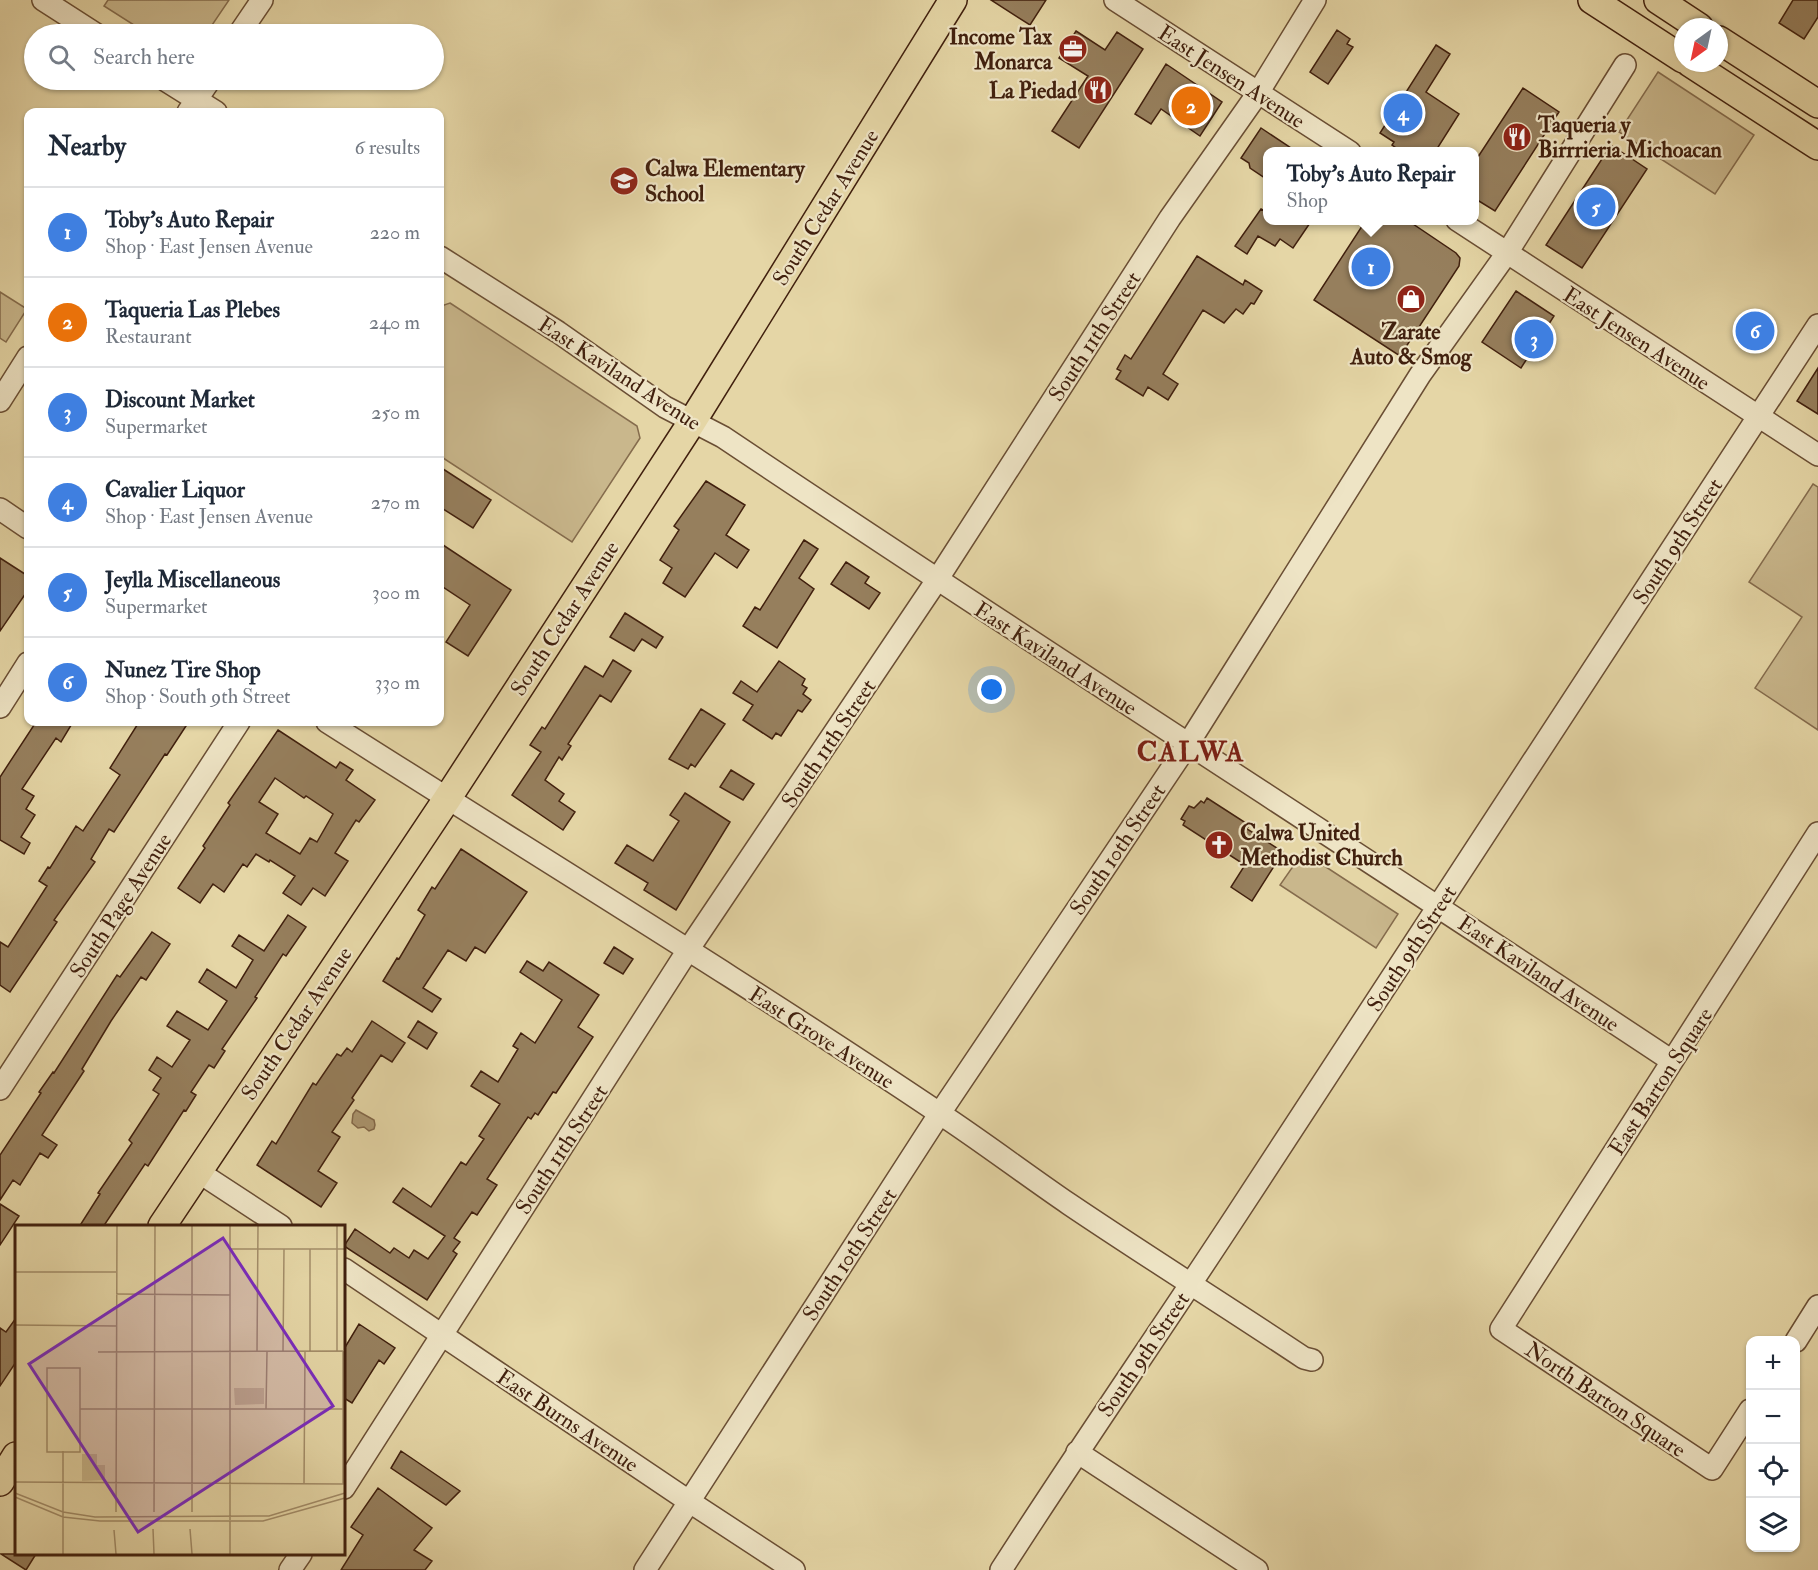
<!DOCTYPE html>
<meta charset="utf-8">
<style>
body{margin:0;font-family:"IM FELL Double Pica",serif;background:#f6f6f7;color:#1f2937}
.controls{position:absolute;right:18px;bottom:18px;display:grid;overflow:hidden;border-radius:12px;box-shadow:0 2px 4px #0004}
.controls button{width:54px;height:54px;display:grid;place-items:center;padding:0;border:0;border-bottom:2px solid #e0e1e3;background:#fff;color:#1f2937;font:30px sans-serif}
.compass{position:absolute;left:1674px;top:18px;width:54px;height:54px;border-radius:50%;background:#fff;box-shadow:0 2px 4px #0004;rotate:213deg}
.you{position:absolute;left:992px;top:690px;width:21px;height:21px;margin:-15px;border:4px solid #fff;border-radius:50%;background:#1a73e8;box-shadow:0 0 0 9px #1a73e833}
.badge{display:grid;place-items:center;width:39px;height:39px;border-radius:50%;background:#8f2418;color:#fff;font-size:20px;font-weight:700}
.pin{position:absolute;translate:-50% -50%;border:3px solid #fff;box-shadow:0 2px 6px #0006}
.popup{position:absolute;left:1263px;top:147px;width:216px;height:78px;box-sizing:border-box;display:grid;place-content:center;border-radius:12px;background:#fff;filter:drop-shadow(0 2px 4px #0005);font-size:20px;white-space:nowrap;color:#747a83}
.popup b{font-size:22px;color:#1f2937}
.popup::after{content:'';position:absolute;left:50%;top:100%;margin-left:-12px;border:12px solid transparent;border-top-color:#fff}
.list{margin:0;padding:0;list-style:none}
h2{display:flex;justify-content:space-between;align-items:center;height:78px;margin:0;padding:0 24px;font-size:26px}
h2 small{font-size:20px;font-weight:400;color:#747a83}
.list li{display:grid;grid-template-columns:39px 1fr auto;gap:18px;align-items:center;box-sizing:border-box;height:90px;padding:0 24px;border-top:2px solid #e0e1e3}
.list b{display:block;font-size:22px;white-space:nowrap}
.list p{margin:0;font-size:20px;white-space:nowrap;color:#747a83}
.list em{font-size:20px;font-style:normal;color:#747a83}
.icon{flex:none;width:33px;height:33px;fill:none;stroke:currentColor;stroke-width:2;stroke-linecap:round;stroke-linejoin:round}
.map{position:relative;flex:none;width:1818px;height:1570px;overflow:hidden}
.search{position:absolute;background:#fff;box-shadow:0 2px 4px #0004;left:24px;top:24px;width:420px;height:66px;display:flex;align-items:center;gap:15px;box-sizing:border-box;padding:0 21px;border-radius:33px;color:#747a83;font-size:22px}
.panel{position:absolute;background:#fff;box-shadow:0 2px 4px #0004;left:24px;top:108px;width:420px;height:618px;border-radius:12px}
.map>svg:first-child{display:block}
.green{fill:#c9b78c;stroke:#856c4d;stroke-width:1.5}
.water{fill:#ad9872;stroke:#82684a;stroke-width:1.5}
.building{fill:#967f5d;stroke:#41200e;stroke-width:1.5;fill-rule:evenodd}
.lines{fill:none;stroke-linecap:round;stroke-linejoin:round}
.minor-casing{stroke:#6a4e34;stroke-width:24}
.major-casing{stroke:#41200e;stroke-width:30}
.minor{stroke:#eee4c5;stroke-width:21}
.major{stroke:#e5d6a6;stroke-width:27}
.labels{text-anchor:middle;stroke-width:4.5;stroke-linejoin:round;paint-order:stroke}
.poi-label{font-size:22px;font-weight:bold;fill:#41200e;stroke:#eee4c5;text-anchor:start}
.street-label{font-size:22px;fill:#41200e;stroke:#eee4c5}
.district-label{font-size:28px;font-weight:bold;letter-spacing:1.5px;fill:#7a1f14;stroke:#eee4c5}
.inset-road{fill:none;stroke:#a38d69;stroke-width:1.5}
.view{fill:#7b2cbf;fill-opacity:0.15;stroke:#7b2cbf;stroke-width:3}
.inset-edge{fill:none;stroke:#41200e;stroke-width:3}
</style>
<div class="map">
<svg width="1818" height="1570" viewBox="0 0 1818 1570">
<rect width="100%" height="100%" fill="#e5d6a6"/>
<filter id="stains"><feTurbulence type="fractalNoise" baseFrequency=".00333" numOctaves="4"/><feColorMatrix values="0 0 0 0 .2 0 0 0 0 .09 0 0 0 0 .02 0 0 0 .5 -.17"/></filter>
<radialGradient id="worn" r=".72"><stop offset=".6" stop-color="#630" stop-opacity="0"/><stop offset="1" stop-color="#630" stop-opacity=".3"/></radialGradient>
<path class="green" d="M108,0H229L206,34H148L104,6Z
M1658,72L1754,135L1715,194L1619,132Z
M0,292L27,309L6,342L0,338Z
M450,303L637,426L640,438L572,542L440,456V312L444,305Z
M1813,484L1818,487V730L1755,688L1802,617L1749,582Z
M1303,852L1398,914L1376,948L1280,885Z"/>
<path class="water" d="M356,1110L374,1120L375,1125L374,1129L369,1131L364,1127L358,1128L352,1123L353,1114Z"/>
<path class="building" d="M991,0H1046L1030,25Z
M1793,0H1818V17L1804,39L1779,23Z
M1337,30L1350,39L1347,44L1353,47L1328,84L1310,72Z
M1076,31L1105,50L1117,32L1143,49L1079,148L1052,131L1088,76L1059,58Z
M1436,45L1450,54L1426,92L1459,114L1435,152H1402L1392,145L1394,142L1380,133Z
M1166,64L1222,102L1200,136L1161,109L1151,124L1135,114Z
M1523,88L1559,112L1495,211L1474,198V163Z
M1261,128L1297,152H1268V180L1250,168L1249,163L1241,158Z
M1611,145L1647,169L1582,268L1546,245Z
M1261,209L1268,213V220H1312L1293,248L1280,239L1275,246L1258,236L1247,254L1235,246Z
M1366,220H1407L1456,253L1460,258L1459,266L1400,356L1314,300Z
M1197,256L1243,285L1245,280L1262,291L1254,304L1251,303L1243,314L1236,309L1224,323L1203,310L1163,374L1178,384L1168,400L1148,387L1143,396L1116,379L1121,371L1117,369L1125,355L1131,359Z
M1516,291L1554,316L1521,368L1482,342Z
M1818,368V414L1797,401Z
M440,467L491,500L473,528L440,507Z
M706,481L745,505L726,535L749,550L737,568L715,553L685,597L663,583L672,568L660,560L679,530L674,526Z
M804,540L818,549L799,578L814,589L777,648L743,626L755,607L760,610Z
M440,543L511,590L468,656L446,642L470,605L440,585Z
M0,558L28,576V590L0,631Z
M846,562L869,577L865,583L880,593L869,609L831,584Z
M625,613L663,637L656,648L642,639L634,651L610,637Z
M613,660L631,671L611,702L600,695L568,744L571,746L562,760L559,757L545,780L564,794L559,801L575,812L563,830L512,795L541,752L530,745L542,727L545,729L585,666L603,677Z
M779,661L805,679L802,685L807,688L803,694L811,700L802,712L798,710L781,736L776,733L772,739L743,720L753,705L733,693L741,681L757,692Z
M701,709L725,724L695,767L691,764L688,769L669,759Z
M36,722H73L61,742L56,738L22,789L34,796L26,809L35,815L21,837L30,843L24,854L0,840V777Z
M139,722H179L186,726L167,755L165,754L114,832L109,829L91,859L95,862L54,920L57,922L10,992L0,985V942L8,947L47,886L39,881L48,867L50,868L76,826L83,831L120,775L110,768Z
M278,730L336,768L340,762L353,770L346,780L375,800L359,822L356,820L335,853L348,861L325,896L313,888L301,905L283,893L295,876L270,860L269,862L256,854L247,867L243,864L224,892L213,884L200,903L178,888L205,848L203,846L230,805L228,803ZM275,778L304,798L306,796L333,814L317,842L310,838L300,854L266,833L278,814L259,802Z
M731,770L754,784L743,800L720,787Z
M685,793L730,822L676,910L644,890L648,883L615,863L627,845L653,861L679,821L670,815Z
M1207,798L1249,825L1247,829L1283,852L1252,901L1231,887L1245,865L1183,825L1185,821L1181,819L1189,806L1194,808L1201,801L1204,803Z
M461,849L527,892L485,953L475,947L466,961L448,950L423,988L441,999L432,1012L383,981L397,958L399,959L425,915L418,910L432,887L435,889Z
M288,915L306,927L286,956L283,954L255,997L257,998L222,1049L225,1051L214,1068L209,1065L191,1092L196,1095L186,1111L184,1110L148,1166L145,1164L103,1227H79L100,1194L98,1193L132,1143L129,1140L159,1094L153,1090L161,1078L149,1070L157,1057L172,1067L190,1040L167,1026L177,1011L208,1030L227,1001L199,982L207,969L236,988L253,960L232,946L239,935L264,951Z
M152,932L170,944L146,980L141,977L111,1021L82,1069L84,1071L42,1135L57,1145L48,1158L40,1153L20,1185L13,1180L0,1200V1155L41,1093L39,1092L53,1072L54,1073L117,975L120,977Z
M614,947L633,959L623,974L604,963Z
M527,961L543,971L549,962L599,995L578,1027L593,1037L556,1093L553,1092L538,1115L535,1113L531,1119L528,1117L487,1179L497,1185L477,1215L472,1212L454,1238L460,1242L453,1251L457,1254L427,1300L344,1246L355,1229L390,1253L394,1248L409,1258L414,1250L428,1259L445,1236L393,1202L403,1188L431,1207L461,1162L466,1165L484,1139L479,1136L500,1104L471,1086L481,1071L498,1082L518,1049L513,1046L521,1033L535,1043L562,1000L520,972Z
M372,1021L405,1043L392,1062L381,1055L352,1098L354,1100L332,1132L340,1137L318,1171L337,1183L321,1207L257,1165L272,1141L276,1144L313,1083L316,1085L337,1054L341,1056L347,1048L352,1052Z
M418,1021L437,1033L427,1049L408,1037Z
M0,1204L19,1216L0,1245Z
M16,1318V1362L0,1386V1328L6,1332Z
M359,1324L395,1348L384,1364L379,1360L352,1403L344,1398V1349Z
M401,1451L460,1491L446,1505L391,1468Z
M378,1488L432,1528L414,1550L432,1561L425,1570H341L363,1535L351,1527Z
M1,1554H36L26,1570Z"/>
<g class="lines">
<g class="minor-casing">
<path id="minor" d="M43,0L96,34
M1115,0L1350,152
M239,34L262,0
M165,80L216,112
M188,112L210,80
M1457,220L1818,455
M440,257L558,332L665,407L723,437C1038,648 1357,852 1672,1061
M0,401L28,357
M0,509L28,528
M0,707L28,663
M327,722C531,852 738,978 939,1113C983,1142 1025,1174 1069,1204C1146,1256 1226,1306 1304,1358L1312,1360
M0,1089L239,722
M197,1171L281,1226
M344,1269L690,1502L794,1570
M1796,1341L1818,1306
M1750,1410L1712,1469L1501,1329L1818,833
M1077,1452L1257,1570
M344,1488L688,950L937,580L1170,218L1258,93L1315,0
M290,1570L301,1554
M645,1570L940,1113L1188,744L1420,375L1507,253L1625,65
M1001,1570C1078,1450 1159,1333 1237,1214C1431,918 1625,622 1818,325"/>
</g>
<g class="major-casing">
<path id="major" d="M1592,0L1683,59
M1658,0L1699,27
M1719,40L1818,104
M1690,63L1818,146
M162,1226L447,799L692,422L953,0
M0,1482L16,1456"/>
</g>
<use href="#minor" class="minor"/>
<use href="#major" class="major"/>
</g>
<defs>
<g id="office-disc" transform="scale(1.5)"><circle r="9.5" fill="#8f2418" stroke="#eee4c5"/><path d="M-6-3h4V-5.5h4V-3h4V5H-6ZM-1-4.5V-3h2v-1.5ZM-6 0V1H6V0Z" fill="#fff"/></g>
<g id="restaurant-disc" transform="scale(1.5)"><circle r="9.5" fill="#8f2418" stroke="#eee4c5"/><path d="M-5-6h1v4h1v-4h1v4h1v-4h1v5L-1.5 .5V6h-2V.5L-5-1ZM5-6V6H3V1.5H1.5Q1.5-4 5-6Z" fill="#fff"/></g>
<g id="school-disc" transform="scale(1.5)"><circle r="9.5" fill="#8f2418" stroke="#eee4c5"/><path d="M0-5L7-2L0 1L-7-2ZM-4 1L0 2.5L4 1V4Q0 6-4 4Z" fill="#fff"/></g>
<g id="shop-disc" transform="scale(1.5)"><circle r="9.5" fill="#8f2418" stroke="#eee4c5"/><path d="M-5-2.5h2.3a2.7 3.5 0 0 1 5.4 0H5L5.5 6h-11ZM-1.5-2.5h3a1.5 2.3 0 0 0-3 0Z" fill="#fff"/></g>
<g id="church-disc" transform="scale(1.5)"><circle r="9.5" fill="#8f2418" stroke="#eee4c5"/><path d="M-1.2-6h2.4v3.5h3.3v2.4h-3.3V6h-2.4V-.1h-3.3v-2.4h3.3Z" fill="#fff"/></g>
</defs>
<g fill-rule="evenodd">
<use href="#office-disc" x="1073" y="49"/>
<use href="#restaurant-disc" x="1098" y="90"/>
<use href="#restaurant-disc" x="1517" y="137"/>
<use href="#school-disc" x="624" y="181"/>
<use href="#shop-disc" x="1411" y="299"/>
<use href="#church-disc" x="1219" y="845"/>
</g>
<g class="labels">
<g class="poi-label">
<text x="1052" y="44" text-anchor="end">Income Tax<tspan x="1052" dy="25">Monarca</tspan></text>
<text x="1077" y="98" text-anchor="end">La Piedad</text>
<text x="1538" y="132">Taqueria y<tspan x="1538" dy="25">Birrrieria Michoacan</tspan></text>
<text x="645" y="176">Calwa Elementary<tspan x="645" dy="25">School</tspan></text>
<text x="1411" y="339" text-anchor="middle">Zarate<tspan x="1411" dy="25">Auto &amp; Smog</tspan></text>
<text x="1240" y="840">Calwa United<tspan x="1240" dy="25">Methodist Church</tspan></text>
</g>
<g class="street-label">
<text transform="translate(1232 76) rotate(33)" y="8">East Jensen Avenue</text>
<text transform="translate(825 207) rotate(-58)" y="8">South Cedar Avenue</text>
<text transform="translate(1094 336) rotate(-57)" y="8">South 11th Street</text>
<text transform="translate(1637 338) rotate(33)" y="8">East Jensen Avenue</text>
<text transform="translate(620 373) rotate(33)" y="8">East Kaviland Avenue</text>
<text transform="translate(1677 541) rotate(-57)" y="8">South 9th Street</text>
<text transform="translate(564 618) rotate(-57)" y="8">South Cedar Avenue</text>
<text transform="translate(1056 658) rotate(33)" y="8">East Kaviland Avenue</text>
<text transform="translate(828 743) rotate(-56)" y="8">South 11th Street</text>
<text transform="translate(1117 849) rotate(-56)" y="8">South 10th Street</text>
<text transform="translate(120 905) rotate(-57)" y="8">South Page Avenue</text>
<text transform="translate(1411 948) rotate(-57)" y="8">South 9th Street</text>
<text transform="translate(1539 973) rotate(34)" y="8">East Kaviland Avenue</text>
<text transform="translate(296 1023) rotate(-56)" y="8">South Cedar Avenue</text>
<text transform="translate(822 1037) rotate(33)" y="8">East Grove Avenue</text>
<text transform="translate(1660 1081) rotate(-57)" y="8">East Barton Square</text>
<text transform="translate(561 1149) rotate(-57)" y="8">South 11th Street</text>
<text transform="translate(849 1254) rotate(-57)" y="8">South 10th Street</text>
<text transform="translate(1143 1354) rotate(-56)" y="8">South 9th Street</text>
<text transform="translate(1606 1399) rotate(34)" y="8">North Barton Square</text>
<text transform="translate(568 1420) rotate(34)" y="8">East Burns Avenue</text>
</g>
<g class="district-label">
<text x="1191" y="761">CALWA</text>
</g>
</g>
<g transform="translate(15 1225)">
<rect width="330" height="330" fill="#e5d6a6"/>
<path d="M219,163H249V179L220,180ZM67,229H82V240H90V255L67,256Z" fill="#c9b78c"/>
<path class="inset-road" d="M215,1V295M215,24H330M0,47H101M101,69L215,70M0,100L101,101M322,126V1M83,127L328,126M242,127L243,1M268,127L269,24M295,127V24M32,143H65V227H32ZM65,184H328M251,184L252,127M48,226V329M0,257L328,259V126M289,259L290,127M0,268L48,287L80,292L254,291L330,268M0,272L48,292L85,296H248L330,273M101,287L102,1M139,287L140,1M177,287V1M138,304L139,329M175,304L177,329M99,305L101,329M215,329V296"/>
<path class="view" d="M208,13L318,181L123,307L14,139Z"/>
<rect width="330" height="330" class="inset-edge"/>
</g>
<rect width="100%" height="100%" filter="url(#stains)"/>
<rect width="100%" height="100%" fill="url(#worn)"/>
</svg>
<div class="controls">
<button>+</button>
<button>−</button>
<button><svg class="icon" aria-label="locate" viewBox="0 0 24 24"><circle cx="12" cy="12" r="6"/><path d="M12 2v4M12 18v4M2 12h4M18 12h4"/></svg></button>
<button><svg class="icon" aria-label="layers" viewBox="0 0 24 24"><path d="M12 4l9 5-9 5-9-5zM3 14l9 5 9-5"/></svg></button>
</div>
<svg class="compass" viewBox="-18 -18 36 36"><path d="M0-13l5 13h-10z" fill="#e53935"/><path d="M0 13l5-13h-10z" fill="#747a83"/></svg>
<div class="you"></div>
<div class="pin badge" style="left:1371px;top:267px;background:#3f7fe0">1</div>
<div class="popup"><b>Toby's Auto Repair</b>Shop</div>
<div class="pin badge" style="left:1191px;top:106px;background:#e8710a">2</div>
<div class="pin badge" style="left:1534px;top:339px;background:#3f7fe0">3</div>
<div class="pin badge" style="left:1403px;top:113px;background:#3f7fe0">4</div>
<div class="pin badge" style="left:1596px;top:207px;background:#3f7fe0">5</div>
<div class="pin badge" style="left:1755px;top:331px;background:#3f7fe0">6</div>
<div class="search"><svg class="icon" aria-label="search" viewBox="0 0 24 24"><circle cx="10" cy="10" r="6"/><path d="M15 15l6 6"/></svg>Search here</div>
<section class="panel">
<h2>Nearby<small>6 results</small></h2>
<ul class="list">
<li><span class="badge" style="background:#3f7fe0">1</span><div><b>Toby's Auto Repair</b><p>Shop · East Jensen Avenue</p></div><em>220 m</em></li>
<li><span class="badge" style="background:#e8710a">2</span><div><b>Taqueria Las Plebes</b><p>Restaurant</p></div><em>240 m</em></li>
<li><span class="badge" style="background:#3f7fe0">3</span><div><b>Discount Market</b><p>Supermarket</p></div><em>250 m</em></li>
<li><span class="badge" style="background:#3f7fe0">4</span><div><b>Cavalier Liquor</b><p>Shop · East Jensen Avenue</p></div><em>270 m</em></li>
<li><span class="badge" style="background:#3f7fe0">5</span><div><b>Jeylla Miscellaneous</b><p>Supermarket</p></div><em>300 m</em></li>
<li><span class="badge" style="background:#3f7fe0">6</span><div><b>Nunez Tire Shop</b><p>Shop · South 9th Street</p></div><em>330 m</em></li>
</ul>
</section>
</div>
